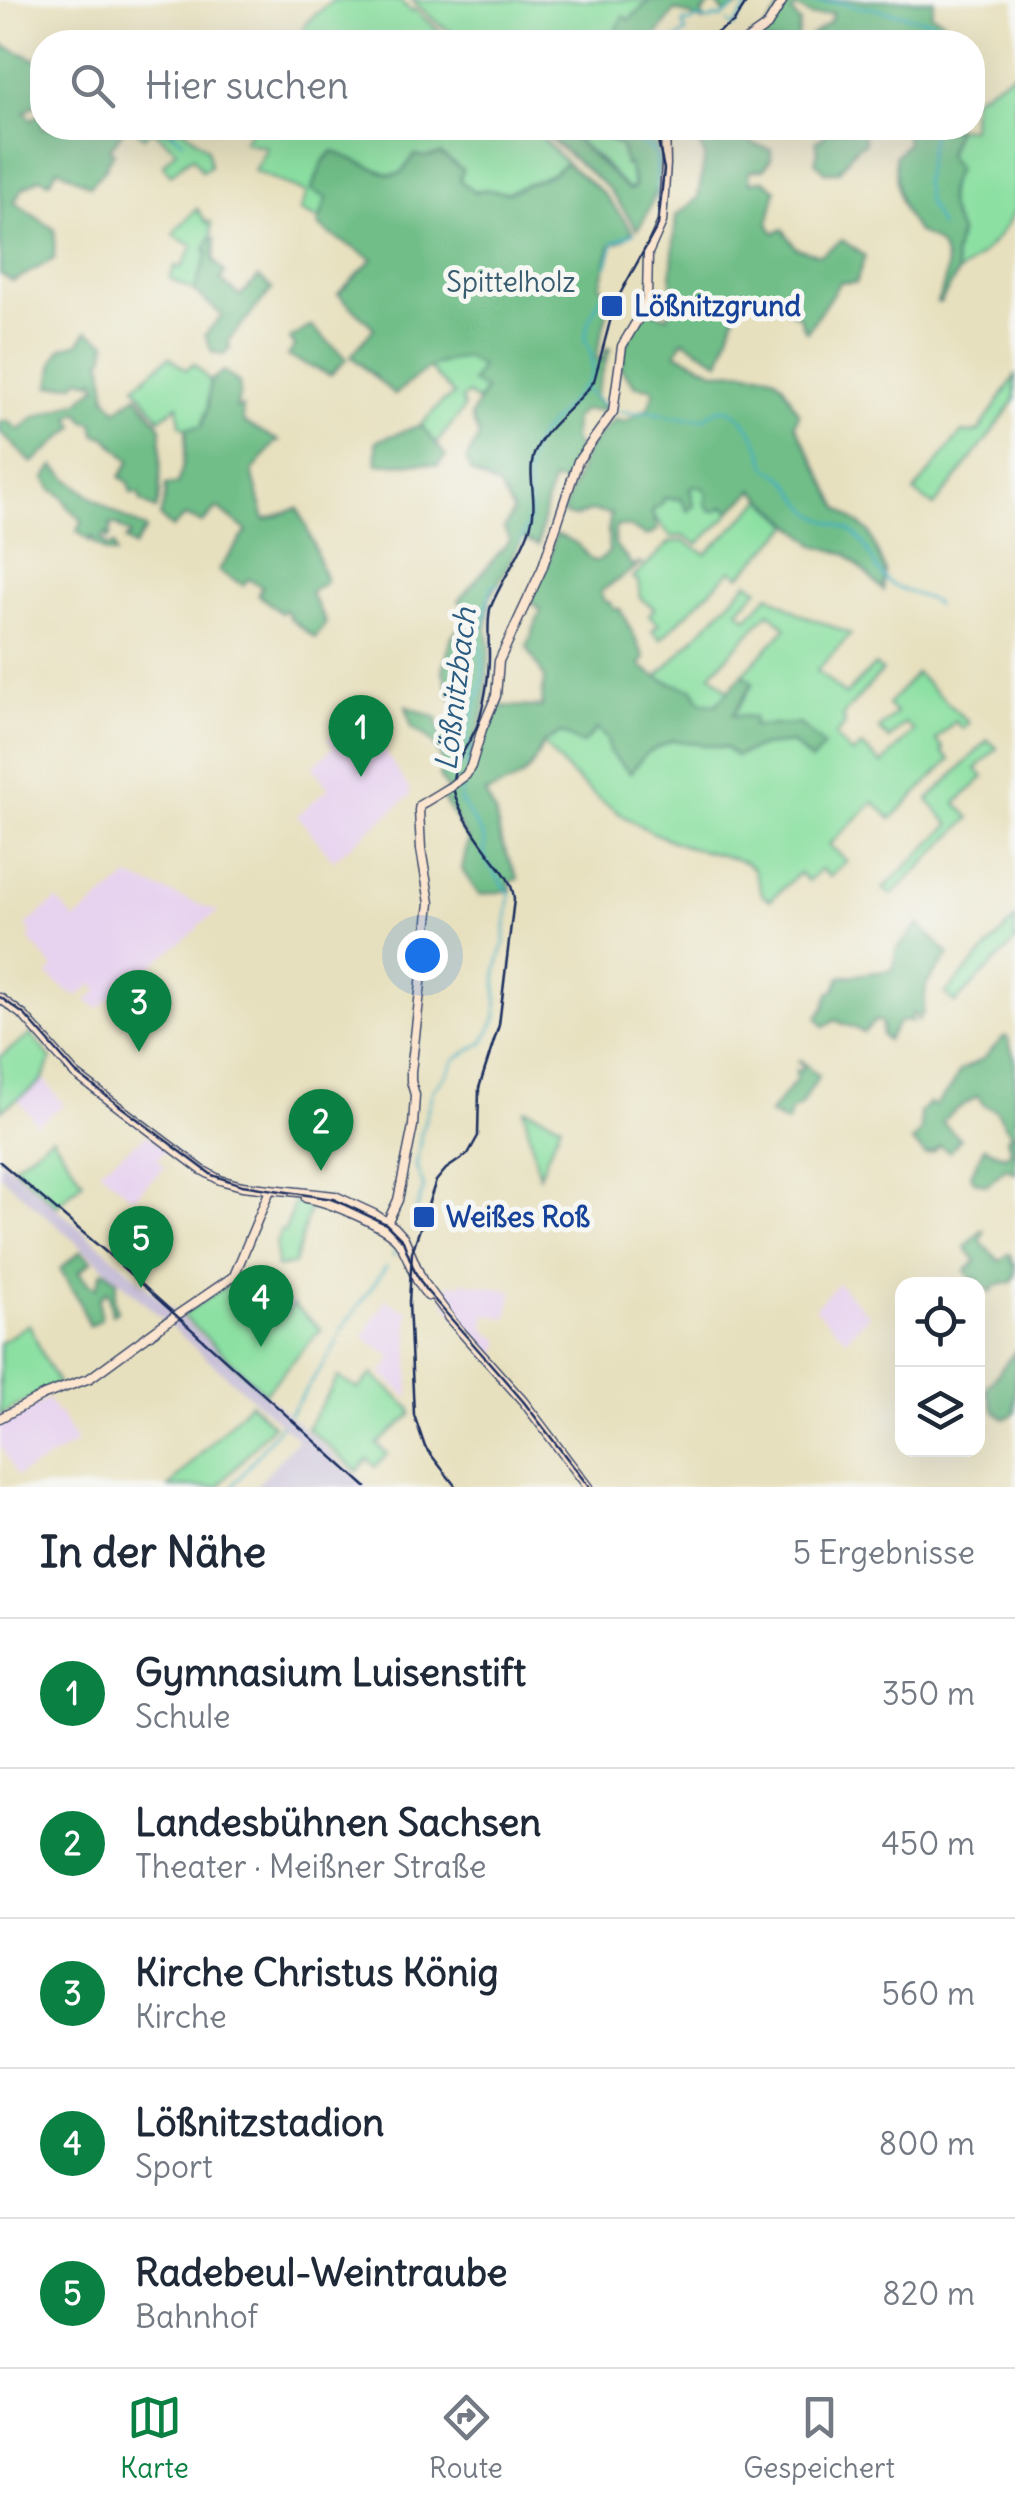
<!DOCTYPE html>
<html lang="de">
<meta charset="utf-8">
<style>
body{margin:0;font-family:Delius,sans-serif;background:#f2f2f3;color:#1f2937}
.controls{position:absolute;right:30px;bottom:30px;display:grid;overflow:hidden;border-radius:20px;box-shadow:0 10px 40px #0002}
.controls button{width:90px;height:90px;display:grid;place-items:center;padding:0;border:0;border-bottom:2px solid #e0e1e3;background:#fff;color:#1f2937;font:50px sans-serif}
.you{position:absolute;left:422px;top:955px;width:35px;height:35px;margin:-25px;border:8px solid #fff;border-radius:50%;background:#1a73e8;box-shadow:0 0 0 15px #1a73e833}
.badge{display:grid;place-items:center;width:65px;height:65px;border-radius:50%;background:#0b8043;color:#fff;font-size:32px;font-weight:700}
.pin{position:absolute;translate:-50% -82px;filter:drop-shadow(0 2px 5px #0008)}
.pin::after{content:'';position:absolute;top:52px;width:35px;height:30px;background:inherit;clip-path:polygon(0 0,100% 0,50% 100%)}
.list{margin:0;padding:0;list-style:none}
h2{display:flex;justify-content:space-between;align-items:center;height:130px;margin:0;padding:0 40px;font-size:42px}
h2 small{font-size:32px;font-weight:400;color:#747a83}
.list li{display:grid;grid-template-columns:65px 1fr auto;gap:30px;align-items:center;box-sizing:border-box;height:150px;padding:0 40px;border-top:2px solid #e0e1e3}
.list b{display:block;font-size:38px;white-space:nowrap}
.list p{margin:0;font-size:32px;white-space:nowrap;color:#747a83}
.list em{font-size:32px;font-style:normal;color:#747a83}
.icon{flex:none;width:55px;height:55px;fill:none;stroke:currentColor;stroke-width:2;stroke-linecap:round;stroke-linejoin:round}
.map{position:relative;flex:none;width:1015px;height:1487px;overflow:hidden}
.search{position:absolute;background:#fff;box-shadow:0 10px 40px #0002;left:30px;right:30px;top:30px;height:110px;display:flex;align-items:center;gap:25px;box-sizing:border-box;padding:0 35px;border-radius:40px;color:#747a83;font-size:38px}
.sheet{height:880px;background:#fff}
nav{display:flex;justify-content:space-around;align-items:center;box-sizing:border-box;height:140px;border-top:2px solid #e0e1e3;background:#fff;font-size:28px;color:#747a83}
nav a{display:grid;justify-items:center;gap:5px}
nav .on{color:#0b8043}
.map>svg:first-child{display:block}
.built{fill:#e7d2ef}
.industrial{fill:#c8bfd8}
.green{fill:#8ce0a2;stroke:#548880;stroke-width:2.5}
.forest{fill:#71be88;stroke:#467673;stroke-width:2.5}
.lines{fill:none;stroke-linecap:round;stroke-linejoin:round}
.stream{stroke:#45b1c3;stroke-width:2.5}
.secondary-casing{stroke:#3a4a6c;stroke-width:11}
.secondary{stroke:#fbe5cf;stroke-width:8}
.tram{stroke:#1b2f5e;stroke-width:2.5}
.rail{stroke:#1b2f5e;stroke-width:2.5}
.secondary-bridge-casing{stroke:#3a4a6c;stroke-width:11;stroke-linecap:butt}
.secondary-bridge{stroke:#fbe5cf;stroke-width:8}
.transit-dot{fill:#1a4fb4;stroke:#f6f6f2;stroke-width:4}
.labels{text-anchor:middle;stroke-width:10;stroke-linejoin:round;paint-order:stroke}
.park-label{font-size:28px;fill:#375b6f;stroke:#f6f6f2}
.transit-label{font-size:28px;font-weight:bold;fill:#164399;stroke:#f6f6f2;text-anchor:start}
.water-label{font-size:30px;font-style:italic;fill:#2a5c81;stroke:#f6f6f2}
</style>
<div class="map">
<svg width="1015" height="1487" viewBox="0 0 1015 1487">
<rect width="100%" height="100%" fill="#f6f6f2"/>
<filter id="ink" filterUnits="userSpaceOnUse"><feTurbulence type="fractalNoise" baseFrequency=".01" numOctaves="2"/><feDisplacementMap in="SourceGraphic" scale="20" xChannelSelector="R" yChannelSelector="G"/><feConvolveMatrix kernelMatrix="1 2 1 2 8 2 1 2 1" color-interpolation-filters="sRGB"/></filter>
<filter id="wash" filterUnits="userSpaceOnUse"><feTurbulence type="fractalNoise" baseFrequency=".0048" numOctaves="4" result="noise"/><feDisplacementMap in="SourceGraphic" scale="40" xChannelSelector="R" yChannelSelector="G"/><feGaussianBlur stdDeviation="2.25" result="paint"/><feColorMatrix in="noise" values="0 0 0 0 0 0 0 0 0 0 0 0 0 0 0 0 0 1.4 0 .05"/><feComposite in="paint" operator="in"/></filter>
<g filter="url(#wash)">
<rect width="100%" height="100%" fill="#e7e0be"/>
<path class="built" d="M356,716L386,753L410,790V796L333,860L297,815L329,788L312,767L333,747L327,739Z
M129,877L219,912L198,925L199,928L99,1008L86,1001L98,991L93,984L78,996L64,989L48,975L54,968L29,939L31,933L26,925L57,900L75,920Z
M43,1078L64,1105L37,1124L17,1098Z
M147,1135L167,1150L157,1159L165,1167L133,1198L99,1170Z
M257,1274L293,1305L275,1324L230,1283L237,1279Z
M461,1281L513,1291L507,1318L486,1314L484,1327L492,1337L495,1335L501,1342L495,1356H489L445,1303V1288L452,1283L460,1285Z
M838,1283L869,1315L846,1339L814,1308Z
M386,1299L402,1309H408L410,1399L382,1374L393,1357L363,1337Z
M48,1399L56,1413L59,1412L77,1443L17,1476L0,1445V1425Z"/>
<path class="industrial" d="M0,1159L132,1273L368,1487H255L298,1439L0,1175Z"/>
<path class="green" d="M333,0H399L411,11L414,9L452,42H324L302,32L307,22Z
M412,0H650L629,20L623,17L610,42H469L437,23Z
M1015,72V210C1002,236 983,256 958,273L954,256L960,233L947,208L951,179L947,155L957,128H972L973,98Z
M139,128H158L173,134L175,128H182L207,148L210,166L202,171L193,157L183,163L171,175L163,165L176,150L152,129L144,137L137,131Z
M252,128H535L549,146L566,163L552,174L506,193L485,189L463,195L327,198L320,220L300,211L307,193L254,171L267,147L244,142Z
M571,128H601L606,137L622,148L625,165H629L634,188L627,189L600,160L568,133Z
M197,209L207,223L211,222L212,234L205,250L208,252L194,291L170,278L175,266L181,268L193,246L174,236L178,228Z
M169,357L186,370L194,364L210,381L208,406L202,426L186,428L180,425L178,405L160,419L135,386Z
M466,357L481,366L480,385L485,390L478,402L468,394L462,398L464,409L436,444L421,425L441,403L454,395L428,367L437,362Z
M1015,376V400L984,443L934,506L914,492L962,432L972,433L979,431Z
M698,485L704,488L707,495L731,511L725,519L698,544L683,536L671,537L652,513L663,498L681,499L694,506L690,489L693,486Z
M763,499L791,525L740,576L731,570L661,639L652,631L659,624L649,616L654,608L640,598L638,581L633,578L670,542L683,541L706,554Z
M748,582L759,589L738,610L747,618L769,595L800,614L851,634L817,671L845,695L875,665L882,671L843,715L845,725L835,736L852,754L862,746L882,764L914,731L905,723L889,739L879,729L896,713L888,705L916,673L969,723L963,729L955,721L936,740L944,749L942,752L950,760L891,819L874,802L829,845L847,861L830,877L821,869L808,881L799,873L771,900L763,896L754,870L747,863C723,854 696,851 672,841C622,821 576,785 543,743L563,732L597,728L635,767L645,754L652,749L673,740L726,748L736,756L762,746L792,743L810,760L824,746L752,726L732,715L753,684L743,674L786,628L769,612L711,674L729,691L716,705L700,702L693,689L675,685L657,677Z
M988,740L997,748L976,769L984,777L956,803L970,818L892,895L883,889L950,825L928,800Z
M1015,919V942L955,1003L945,994Z
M31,1034L51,1059C49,1065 46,1075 41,1081C30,1092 13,1101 0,1111V1057Z
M526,1109L561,1124L539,1175L524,1110Z
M52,1137L83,1181L57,1206L13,1166Z
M295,1201L311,1203L294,1264L277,1267L276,1244L281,1230L285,1231Z
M230,1283L275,1324L293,1305L321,1329L265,1393L182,1315Z
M29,1324L47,1364L58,1383L0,1415V1343Z
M372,1374L410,1408L411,1415L377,1444L387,1454L375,1467L368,1459L357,1471L307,1428L338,1377L358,1389Z
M250,1403L273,1425L218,1487H169Z"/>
<path class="forest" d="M650,0H745V3L725,14L714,1L702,13L704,21L675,10L652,42H610L623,16L629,20Z
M786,0H934L931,14L943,20L945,42H929V39L922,36L914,42H843L845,41L841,36L826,42H814L811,36L830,22L833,13L811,16L796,7L792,12L800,23L797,42H752L759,39Z
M0,44L42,62V82L38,94L39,102L25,112L32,120L42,112V128H125L110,149L114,153L105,165L107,167L90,186L58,168L49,182L41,178L23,188L14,202L55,230L54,259L13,281L0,274Z
M542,128H554L559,132L568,133L629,190L635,187L629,165H625L622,148L606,137L601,128H650C654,140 661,154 660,168C658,185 649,217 637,229L609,189L554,142Z
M694,128H746L753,137L751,143L771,150V159L764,169L749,171L750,183L764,180L776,190L768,224L774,233L783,229L796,248L820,255L842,240L865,256L856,283L840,282L807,332L803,327L800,317L782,307L740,300L720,362L683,340L676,353L716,372L745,371C753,374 761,372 769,374C786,380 790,401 799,414L795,424L839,508L869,532L885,571L883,590L846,554L815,545L754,490L731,511L724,506L716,511L710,510L705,503L707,495L704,488L693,486L690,489L694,506L688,511L681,499L664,498L662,505L655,508L652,513L658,529L650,535H644L630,527L616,526C609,551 624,550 632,566L642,563L600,592L605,602H609L614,609H620L645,658L640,665C656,679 674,685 693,689L701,702L716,705L743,674L753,683L733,715L754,717L753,726L800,724L824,746L811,761L792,743L762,746L736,756L726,748L673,740L645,754L630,773L609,752L607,739L597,729L582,744L562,733L543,743C529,779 520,780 485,793L495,813L501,841L518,879L509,882L511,890L479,895L462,870L468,840L441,795L449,792L439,776C448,753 431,738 412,728L406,706L437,718L439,732L447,734L455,707L443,671L452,636L470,614L459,600L510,540L504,529L513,511L499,487L471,472L466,460L479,436L471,416L485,390L472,382L481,367L466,357C427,364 424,370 395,395L351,356L374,328L338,294L373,259L331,235L318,225L327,198L311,190L324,160L333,151L390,175L401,173L415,155L424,157L441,154L463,170L460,180L474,192L485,189L507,193L552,174L566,163L603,193L633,231L624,239L611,245L600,287L617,292L609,305L596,358L602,360L606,348L610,349L594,399L609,411L583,410L574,418L573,440L581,452L566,484L553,480C545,500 543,524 538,545L523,538L490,598L487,628L490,646L484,711L469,764L481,743L497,706L542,707L544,677L527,647L541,610L529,601L549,561L555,534C562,537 573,540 578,545C590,556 591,571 609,552L608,532L611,514L589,511L575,517L562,514L588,448L614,419L624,422L648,408L654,392L652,388L636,386L621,369L624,347L645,309L667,317L672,306L671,278L676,216L698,198L705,156L694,134Z
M816,128H866L863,134L865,143L856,148L838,172H825L815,161L818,151L816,141L823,138L824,132Z
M905,128H957L947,154L957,170C941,194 949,211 960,233L954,256L958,273L940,303L937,302C947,281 954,253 930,238C920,233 919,235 912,224C897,202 896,182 895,157L907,143Z
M211,237L215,239L214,261L225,273L220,280L240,296L259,277L272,289L228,341L230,347L224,355L212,352L205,335L222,315L194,291L208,252L205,250Z
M311,326L347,359L330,375L287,356L295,346L290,339Z
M87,331L107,343L104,357L101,359L103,362L106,397L117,410L137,395L161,427L160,493L156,510L141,501L139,493H131L128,482L120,477L130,461L105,437L96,435L93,423L85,421L79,412L70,417L75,427L32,463L0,432V421H7L20,430L33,418L81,401L84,396L98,386L95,379L92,382L80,379L74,384L50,386L54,360L62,348L79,343Z
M224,371L239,383L240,393L236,408L242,407L243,422L279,441L275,443L252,472L265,520L298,508L313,543L326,582L310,592L326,623L315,638L289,618L290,615L284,610L281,613L258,594L262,587L248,579L243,585L218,571L247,531L218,508L202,523L185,516L172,528L160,517L165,498L166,485L177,484C184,466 187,447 186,428L202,426L208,406L210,381Z
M421,425L446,456L438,465L421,463L377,464L376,441Z
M54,466C80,491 113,513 146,529L134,547L125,540L131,534L120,528V526L111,524L110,537L107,539L106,533L101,538L107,547L114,545L116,554L106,552L94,543V538L91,537L90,541L77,531L83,522C79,516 73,513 69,508C64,500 62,493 52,490L45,478Z
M919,924L949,955L926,985L923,1013L918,1020L916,1015L912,1013V1021L899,1022L887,1040L882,1036V1023L876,1020L863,1033C852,1024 843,1026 836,1020L824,1027L817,1017L824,1009L829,993L835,990L840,977L893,970L896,951Z
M1004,1037H1007L1015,1059V1173L1006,1168L987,1185L974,1181L971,1174L984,1147L1004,1156L1011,1152L1007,1138L1011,1134L996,1110L984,1105L977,1096C965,1106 952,1109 942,1122L960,1139L950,1152L939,1146L934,1152L926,1155L912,1142L921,1131L920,1112L929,1103L935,1106L952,1086L960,1071L984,1058Z
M800,1060L819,1076L800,1106L790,1112L788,1123L769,1114L796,1080V1070L801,1071L803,1066L798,1062Z
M982,1230L984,1231L981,1240L983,1245L1000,1261L1009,1254L1012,1256V1263L1015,1264V1276L1012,1282L995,1286L991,1292L975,1277L972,1279L965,1271L976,1261L965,1247Z
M81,1251L92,1261L79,1272L88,1283L96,1288L102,1271H106L117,1281L114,1299L117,1311L112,1314L108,1292L104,1293L99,1300L101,1319L89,1326L79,1301L60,1269Z
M1015,1351V1413L1005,1419L994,1410L986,1389Z"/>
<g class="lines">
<path class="stream" d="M800,0C813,5 822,2 836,2C849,3 858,9 871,8L931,21L936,26L938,42
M728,22L729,24
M731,26L733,28L752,0
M671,42L686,33L683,24L685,21L689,23L697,18L712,20L715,17L721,18L745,0
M166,128L183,141
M639,128L640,144L651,149L657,157V201
M933,128L924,181L927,201L940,227
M607,266L614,242L634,233
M584,389L609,409
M617,411L636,413L649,411L671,417L704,419C710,414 717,408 725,409C746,412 763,448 766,466C773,473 784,475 790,484C798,495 803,505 814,514C827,523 842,524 855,534C871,548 874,572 891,584C898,589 925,597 934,602L936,605
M521,543L530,517L527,469L532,448L540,435L590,379L593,371L591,353L585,339L588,322L603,293
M466,767L471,748L466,736C475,708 488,678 481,649C480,644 478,639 477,633C491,617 484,603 493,585H499
M413,1220L424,1187L416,1167L421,1134L433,1090L448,1072L455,1059L484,1042L497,1017L496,972L504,943L510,894L486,861C482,853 487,846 484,838L460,800L463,780
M393,1256L397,1247
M290,1414L334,1348L340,1332L386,1267
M232,1487L281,1425"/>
</g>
</g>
<g filter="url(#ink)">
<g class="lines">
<g class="secondary-casing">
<path id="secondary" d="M744,42L767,26L783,0
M455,783L466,775L471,766L482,729L496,696L499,661L542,569L578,461L613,412L622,346L644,309L647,298L648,253L662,222L666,164L665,128
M0,998L24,1016L75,1074L202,1170L220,1180L242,1186L335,1196L376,1215L394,1227L404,1238L422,1280L451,1319
M306,1198C327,1201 385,1225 398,1241C411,1258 411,1277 428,1296
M384,1229L398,1200L413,1126L415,1095L411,1081V1072L430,903L421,849L419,810L420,805L450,787
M448,1317L523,1401L588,1487
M0,1418L44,1395L90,1378L161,1326L234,1276L270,1190"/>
</g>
<use href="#secondary" class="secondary"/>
<path class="tram" d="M0,997L25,1015L76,1073L212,1175L242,1185L333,1199L386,1224L403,1241L415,1272L425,1289L523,1401L589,1487"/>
<path class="rail" d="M701,42L733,23L748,0
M0,1162L107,1253L366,1487
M456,1487L425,1447L414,1415L409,1302L412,1252L436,1181L446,1169L468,1154L478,1136L479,1088L499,1025L514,899C512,878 499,868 488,852C476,836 462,816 456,798C445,770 467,750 477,726C484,706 489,678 489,656C489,640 487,626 490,609C501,580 522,554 531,524C539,499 524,471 537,447C551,421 578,405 594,381L615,303L658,225L664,169L655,128"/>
<g class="secondary-bridge-casing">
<path id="secondary-bridge" d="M450,787L455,783"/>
</g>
<use href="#secondary-bridge" class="secondary-bridge"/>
</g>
</g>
<g class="transit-dot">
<rect x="600" y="294" width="24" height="24" rx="5"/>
<rect x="412" y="1205" width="24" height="24" rx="5"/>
</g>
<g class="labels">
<g class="park-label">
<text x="511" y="292">Spittelholz</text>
</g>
<g class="transit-label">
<text x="634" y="316">Lößnitzgrund</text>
<text x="446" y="1227">Weißes Roß</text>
</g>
<g class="water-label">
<text transform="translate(456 689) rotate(-83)" y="10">Lößnitzbach</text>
</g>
</g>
</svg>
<div class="controls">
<button><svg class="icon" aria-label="locate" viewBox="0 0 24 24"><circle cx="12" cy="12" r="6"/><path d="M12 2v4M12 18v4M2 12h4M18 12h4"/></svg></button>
<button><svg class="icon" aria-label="layers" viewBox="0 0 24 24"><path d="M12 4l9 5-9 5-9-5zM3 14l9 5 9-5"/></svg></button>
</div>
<div class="you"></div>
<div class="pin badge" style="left:361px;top:777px">1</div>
<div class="pin badge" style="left:321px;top:1171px">2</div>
<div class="pin badge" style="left:139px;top:1052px">3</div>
<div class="pin badge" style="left:261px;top:1347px">4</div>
<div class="pin badge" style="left:141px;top:1288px">5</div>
<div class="search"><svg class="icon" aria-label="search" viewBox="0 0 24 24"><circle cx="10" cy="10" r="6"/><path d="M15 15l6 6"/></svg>Hier suchen</div>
</div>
<section class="sheet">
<h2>In der Nähe<small>5 Ergebnisse</small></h2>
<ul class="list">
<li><span class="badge">1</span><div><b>Gymnasium Luisenstift</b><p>Schule</p></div><em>350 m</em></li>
<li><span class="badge">2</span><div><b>Landesbühnen Sachsen</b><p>Theater · Meißner Straße</p></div><em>450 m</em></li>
<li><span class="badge">3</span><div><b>Kirche Christus König</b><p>Kirche</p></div><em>560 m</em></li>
<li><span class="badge">4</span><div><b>Lößnitzstadion</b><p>Sport</p></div><em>800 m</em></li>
<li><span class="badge">5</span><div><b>Radebeul-Weintraube</b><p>Bahnhof</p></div><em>820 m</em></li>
</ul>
</section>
<nav>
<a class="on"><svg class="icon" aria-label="map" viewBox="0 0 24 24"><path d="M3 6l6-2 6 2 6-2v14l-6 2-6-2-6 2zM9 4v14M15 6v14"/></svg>Karte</a>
<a><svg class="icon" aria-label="directions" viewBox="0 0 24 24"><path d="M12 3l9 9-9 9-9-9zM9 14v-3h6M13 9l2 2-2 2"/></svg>Route</a>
<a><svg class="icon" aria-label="saved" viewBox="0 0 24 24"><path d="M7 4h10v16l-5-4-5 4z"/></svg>Gespeichert</a>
</nav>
